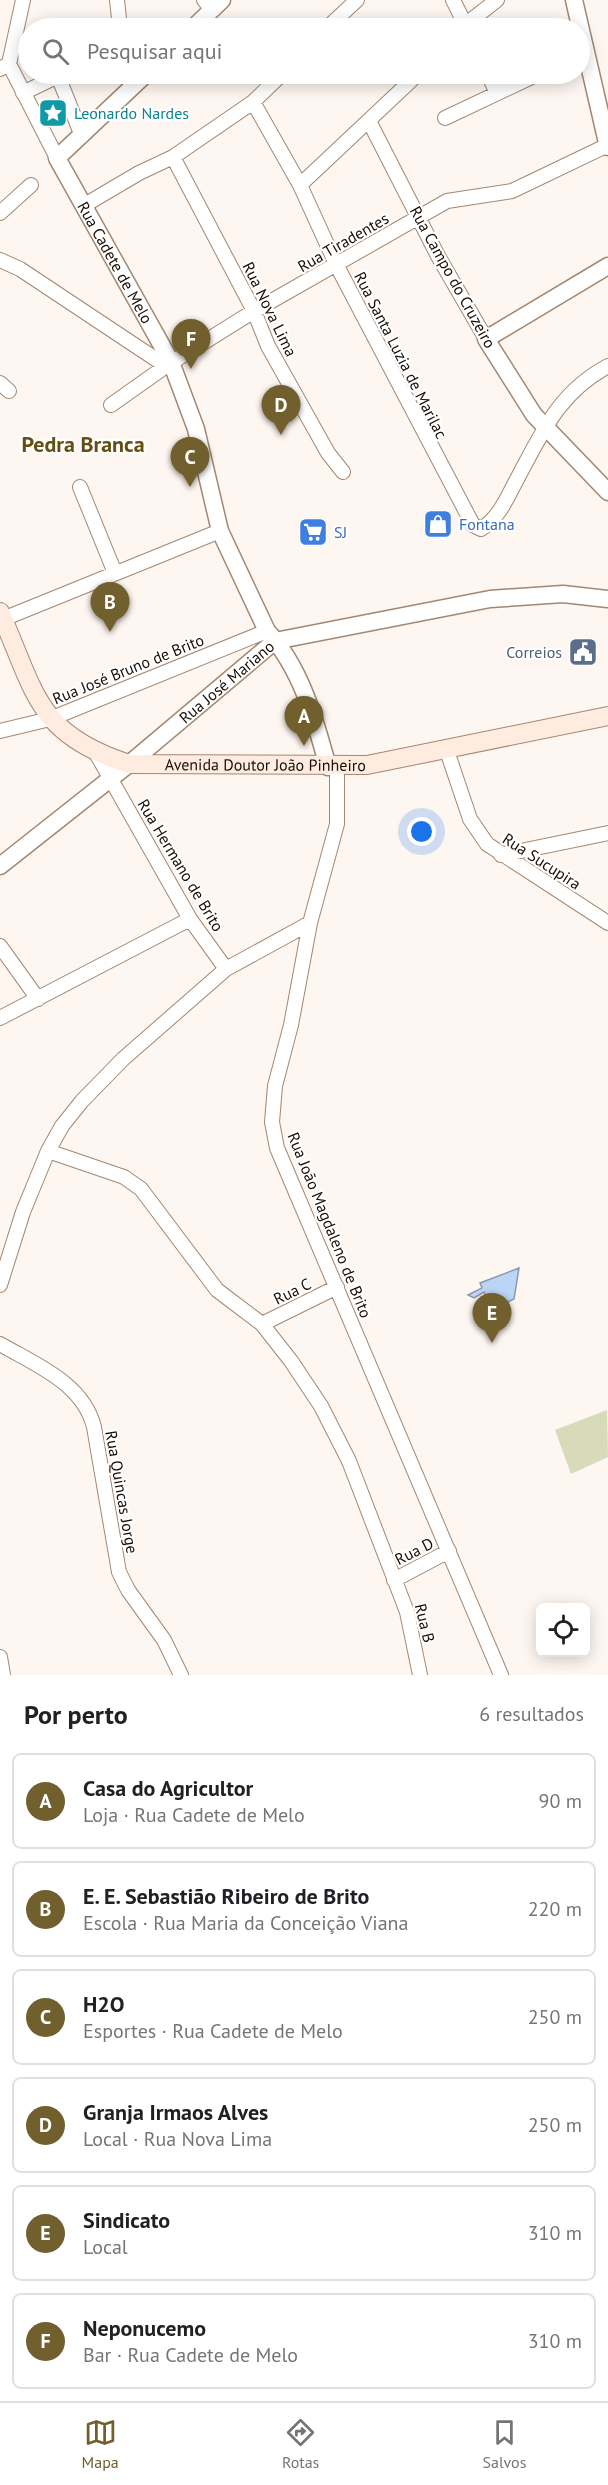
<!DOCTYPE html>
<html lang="pt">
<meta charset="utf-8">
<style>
body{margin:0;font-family:"PT Sans",sans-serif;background:#f2f2f2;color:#202124}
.controls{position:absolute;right:18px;bottom:18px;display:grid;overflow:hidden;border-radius:9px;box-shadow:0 3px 15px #0003}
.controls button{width:54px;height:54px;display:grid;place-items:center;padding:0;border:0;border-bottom:2px solid #e0e0e0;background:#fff;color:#202124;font:30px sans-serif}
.you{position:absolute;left:422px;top:832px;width:21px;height:21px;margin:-15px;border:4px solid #fff;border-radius:50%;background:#1a73e8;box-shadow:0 0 0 9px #1a73e833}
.badge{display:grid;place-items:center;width:39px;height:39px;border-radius:50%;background:#715f2d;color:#fff;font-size:20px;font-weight:700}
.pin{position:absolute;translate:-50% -50px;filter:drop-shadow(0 2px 3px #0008)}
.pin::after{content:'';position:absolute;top:32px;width:21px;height:18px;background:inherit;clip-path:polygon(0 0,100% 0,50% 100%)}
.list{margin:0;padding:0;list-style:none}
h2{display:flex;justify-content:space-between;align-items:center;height:78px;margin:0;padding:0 24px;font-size:26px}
h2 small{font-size:20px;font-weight:400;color:#757577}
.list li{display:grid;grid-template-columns:39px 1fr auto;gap:18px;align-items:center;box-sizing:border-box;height:96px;margin:0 12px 12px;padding:0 12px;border:2px solid #e0e0e0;border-radius:9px}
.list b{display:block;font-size:22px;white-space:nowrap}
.list p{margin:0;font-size:20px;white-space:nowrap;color:#757577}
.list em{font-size:20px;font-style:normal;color:#757577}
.icon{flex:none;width:33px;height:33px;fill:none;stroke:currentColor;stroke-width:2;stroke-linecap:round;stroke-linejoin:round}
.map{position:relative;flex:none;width:608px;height:1675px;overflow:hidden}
.search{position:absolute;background:#fff;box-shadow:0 3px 15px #0003;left:18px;right:18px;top:18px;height:66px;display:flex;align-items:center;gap:15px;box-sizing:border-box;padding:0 21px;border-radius:33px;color:#757577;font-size:22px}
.sheet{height:726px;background:#fff}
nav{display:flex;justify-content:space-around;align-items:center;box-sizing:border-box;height:84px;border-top:2px solid #e0e0e0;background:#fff;font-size:16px;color:#757577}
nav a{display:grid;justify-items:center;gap:3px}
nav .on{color:#715f2d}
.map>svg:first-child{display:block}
.green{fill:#d7dbb9}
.water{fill:#bcd4f5;stroke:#8b99ad;stroke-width:1.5}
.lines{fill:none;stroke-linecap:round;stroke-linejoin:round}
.minor-casing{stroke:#a48770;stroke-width:16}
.tertiary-casing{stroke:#a48770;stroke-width:19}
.secondary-casing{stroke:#a48770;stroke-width:20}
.minor{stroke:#fff;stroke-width:14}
.tertiary{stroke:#fff;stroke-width:16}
.secondary{stroke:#feece0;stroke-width:18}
.labels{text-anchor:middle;stroke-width:4.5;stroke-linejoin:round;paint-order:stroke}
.culture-label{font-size:16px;fill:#0d838f;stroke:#fff;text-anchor:start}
.street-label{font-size:16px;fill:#180e06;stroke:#fff}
.shop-label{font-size:16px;fill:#366cbe;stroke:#fff;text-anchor:start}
.service-label{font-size:16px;fill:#4e5e75;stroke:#fff;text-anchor:end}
.district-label{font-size:22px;font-weight:bold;fill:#634f13;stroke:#fff}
</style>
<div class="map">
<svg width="608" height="1675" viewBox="0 0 608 1675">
<rect width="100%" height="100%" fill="#fdf6f1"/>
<path class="green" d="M607,1410L608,1457L571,1474L555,1430Z"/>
<path class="water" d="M519,1268L514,1299L492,1310L484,1292L474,1298L468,1295L482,1288L480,1283Z"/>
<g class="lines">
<g class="minor-casing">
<path id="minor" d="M117,0L120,28
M204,0L212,10
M453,0L467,28
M327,28L357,0
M461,28L497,0
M9,64L57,158
M0,69L9,64L23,0
M488,74L497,93
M58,76L82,136
M23,93L62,74
M253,102L300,185L336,264L473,525L481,529C499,518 507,498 516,481C542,433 558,393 608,366
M445,118L538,74
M369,121L438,256L486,339
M173,157L254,311L268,346L328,453L343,472
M300,185L418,74
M83,206L139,173L173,157L253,102L282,74
M0,213L31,185
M0,260L20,269L166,366
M0,383L9,391
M111,405L166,366L254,311L447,201L512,191L608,145
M80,487L115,573
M3,619L220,531
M0,731L50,719L267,631
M446,748L470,819L487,844L608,923
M96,753L190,919L226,969
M337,767V824L310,923L291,1025L275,1086L272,1122L277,1148L501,1675
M501,855L608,833
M0,946L38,999
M0,1018L190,919
M48,1151L124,1177L141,1189L217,1290L262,1324L291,1361L321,1406L349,1461L407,1612L420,1675
M0,1285L23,1212L48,1151L62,1126L82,1101L123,1059L226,969L310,923
M262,1324L337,1287
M0,1344C36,1365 83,1383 94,1427L119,1572L128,1590L164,1640L181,1675
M394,1580L449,1551
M0,1657L3,1675"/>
</g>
<g class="tertiary-casing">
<g id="tertiary">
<path d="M574,0L608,147"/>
<path d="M193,28L222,0"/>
<path id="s1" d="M146,74L57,158L171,362L196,429L220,531L267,631C301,668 315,719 328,767"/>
<path d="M608,266L486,339L534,415L608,492"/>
<path id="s2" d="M0,866L129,764L275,641L490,599L563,594L608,599"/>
</g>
</g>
<g class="secondary-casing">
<g id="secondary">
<path id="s3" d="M0,612C36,693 36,734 129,764L367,765L608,716"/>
</g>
</g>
<use href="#minor" class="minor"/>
<use href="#tertiary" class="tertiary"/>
<use href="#secondary" class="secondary"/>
</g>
<defs>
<g id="sight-square" transform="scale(1.5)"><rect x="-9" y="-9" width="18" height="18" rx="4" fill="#0f9aa8" stroke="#fff"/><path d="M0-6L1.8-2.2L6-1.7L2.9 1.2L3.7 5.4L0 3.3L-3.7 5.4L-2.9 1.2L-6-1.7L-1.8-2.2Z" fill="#fff"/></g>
<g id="shop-square" transform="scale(1.5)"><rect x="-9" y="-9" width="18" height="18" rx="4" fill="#3f7fe0" stroke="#fff"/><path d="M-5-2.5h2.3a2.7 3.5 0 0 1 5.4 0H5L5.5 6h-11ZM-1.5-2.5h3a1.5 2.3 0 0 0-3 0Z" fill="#fff"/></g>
<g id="supermarket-square" transform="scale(1.5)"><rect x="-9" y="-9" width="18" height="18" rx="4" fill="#3f7fe0" stroke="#fff"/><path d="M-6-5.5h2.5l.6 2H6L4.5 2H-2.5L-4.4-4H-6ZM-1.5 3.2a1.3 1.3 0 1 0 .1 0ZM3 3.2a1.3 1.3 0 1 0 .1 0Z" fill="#fff"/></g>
<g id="civic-square" transform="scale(1.5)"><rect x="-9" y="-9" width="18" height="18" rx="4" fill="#5c6f8a" stroke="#fff"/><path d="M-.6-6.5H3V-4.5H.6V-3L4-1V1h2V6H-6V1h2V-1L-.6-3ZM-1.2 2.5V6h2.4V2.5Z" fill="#fff"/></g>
</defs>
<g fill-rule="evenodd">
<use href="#sight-square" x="53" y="113"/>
<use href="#shop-square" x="438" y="524"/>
<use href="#supermarket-square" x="313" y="532"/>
<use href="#civic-square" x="583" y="652"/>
</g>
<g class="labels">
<g class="culture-label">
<text x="74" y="119">Leonardo Nardes</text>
</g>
<g class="street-label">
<text transform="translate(343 242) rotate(-30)" y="6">Rua Tiradentes</text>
<text dy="6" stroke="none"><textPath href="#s1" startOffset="242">Rua Cadete de Melo</textPath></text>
<text transform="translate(453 277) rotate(61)" y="6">Rua Campo do Cruzeiro</text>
<text transform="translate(270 309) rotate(64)" y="6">Rua Nova Lima</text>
<text transform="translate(401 355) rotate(63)" y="6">Rua Santa Luzia de Marilac</text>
<text transform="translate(128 669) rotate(-22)" y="6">Rua José Bruno de Brito</text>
<text dy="6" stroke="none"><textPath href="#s2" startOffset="292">Rua José Mariano</textPath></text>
<text dy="6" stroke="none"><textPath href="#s3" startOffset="346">Avenida Doutor João Pinheiro</textPath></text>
<text transform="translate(542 861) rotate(33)" y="6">Rua Sucupira</text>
<text transform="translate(181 865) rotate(59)" y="6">Rua Hermano de Brito</text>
<text transform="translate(330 1225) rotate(68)" y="6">Rua João Magdaleno de Brito</text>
<text transform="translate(292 1291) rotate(-26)" y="6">Rua C</text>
<text transform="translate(122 1492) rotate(80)" y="6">Rua Quincas Jorge</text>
<text transform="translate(414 1551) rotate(-27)" y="6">Rua D</text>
<text transform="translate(425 1623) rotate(76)" y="6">Rua B</text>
</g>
<g class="shop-label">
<text x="459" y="530">Fontana</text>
<text x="334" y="538">SJ</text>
</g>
<g class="service-label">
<text x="562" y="658">Correios</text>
</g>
<g class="district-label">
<text x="83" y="452">Pedra Branca</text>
</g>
</g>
</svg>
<div class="controls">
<button><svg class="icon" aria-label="locate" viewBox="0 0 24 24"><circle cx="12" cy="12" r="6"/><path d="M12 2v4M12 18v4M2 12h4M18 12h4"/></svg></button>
</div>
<div class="you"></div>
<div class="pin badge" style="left:304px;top:746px">A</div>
<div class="pin badge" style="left:110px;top:632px">B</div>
<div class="pin badge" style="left:190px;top:487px">C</div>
<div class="pin badge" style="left:281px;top:435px">D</div>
<div class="pin badge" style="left:492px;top:1343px">E</div>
<div class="pin badge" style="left:191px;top:369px">F</div>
<div class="search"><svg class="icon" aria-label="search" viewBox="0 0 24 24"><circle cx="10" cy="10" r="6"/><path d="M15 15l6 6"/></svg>Pesquisar aqui</div>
</div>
<section class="sheet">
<h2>Por perto<small>6 resultados</small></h2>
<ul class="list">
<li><span class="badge">A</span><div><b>Casa do Agricultor</b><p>Loja · Rua Cadete de Melo</p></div><em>90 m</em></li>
<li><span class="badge">B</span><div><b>E. E. Sebastião Ribeiro de Brito</b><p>Escola · Rua Maria da Conceição Viana</p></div><em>220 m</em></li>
<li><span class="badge">C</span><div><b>H2O</b><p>Esportes · Rua Cadete de Melo</p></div><em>250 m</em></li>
<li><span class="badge">D</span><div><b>Granja Irmaos Alves</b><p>Local · Rua Nova Lima</p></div><em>250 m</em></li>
<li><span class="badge">E</span><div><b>Sindicato</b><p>Local</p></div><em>310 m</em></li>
<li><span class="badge">F</span><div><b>Neponucemo</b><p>Bar · Rua Cadete de Melo</p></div><em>310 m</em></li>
</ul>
</section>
<nav>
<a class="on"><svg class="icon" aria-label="map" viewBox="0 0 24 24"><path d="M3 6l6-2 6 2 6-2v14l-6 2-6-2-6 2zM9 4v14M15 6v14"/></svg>Mapa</a>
<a><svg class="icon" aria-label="directions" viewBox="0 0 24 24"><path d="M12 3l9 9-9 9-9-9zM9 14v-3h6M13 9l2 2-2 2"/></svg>Rotas</a>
<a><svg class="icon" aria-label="saved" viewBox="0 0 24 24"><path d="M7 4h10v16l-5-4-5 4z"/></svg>Salvos</a>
</nav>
